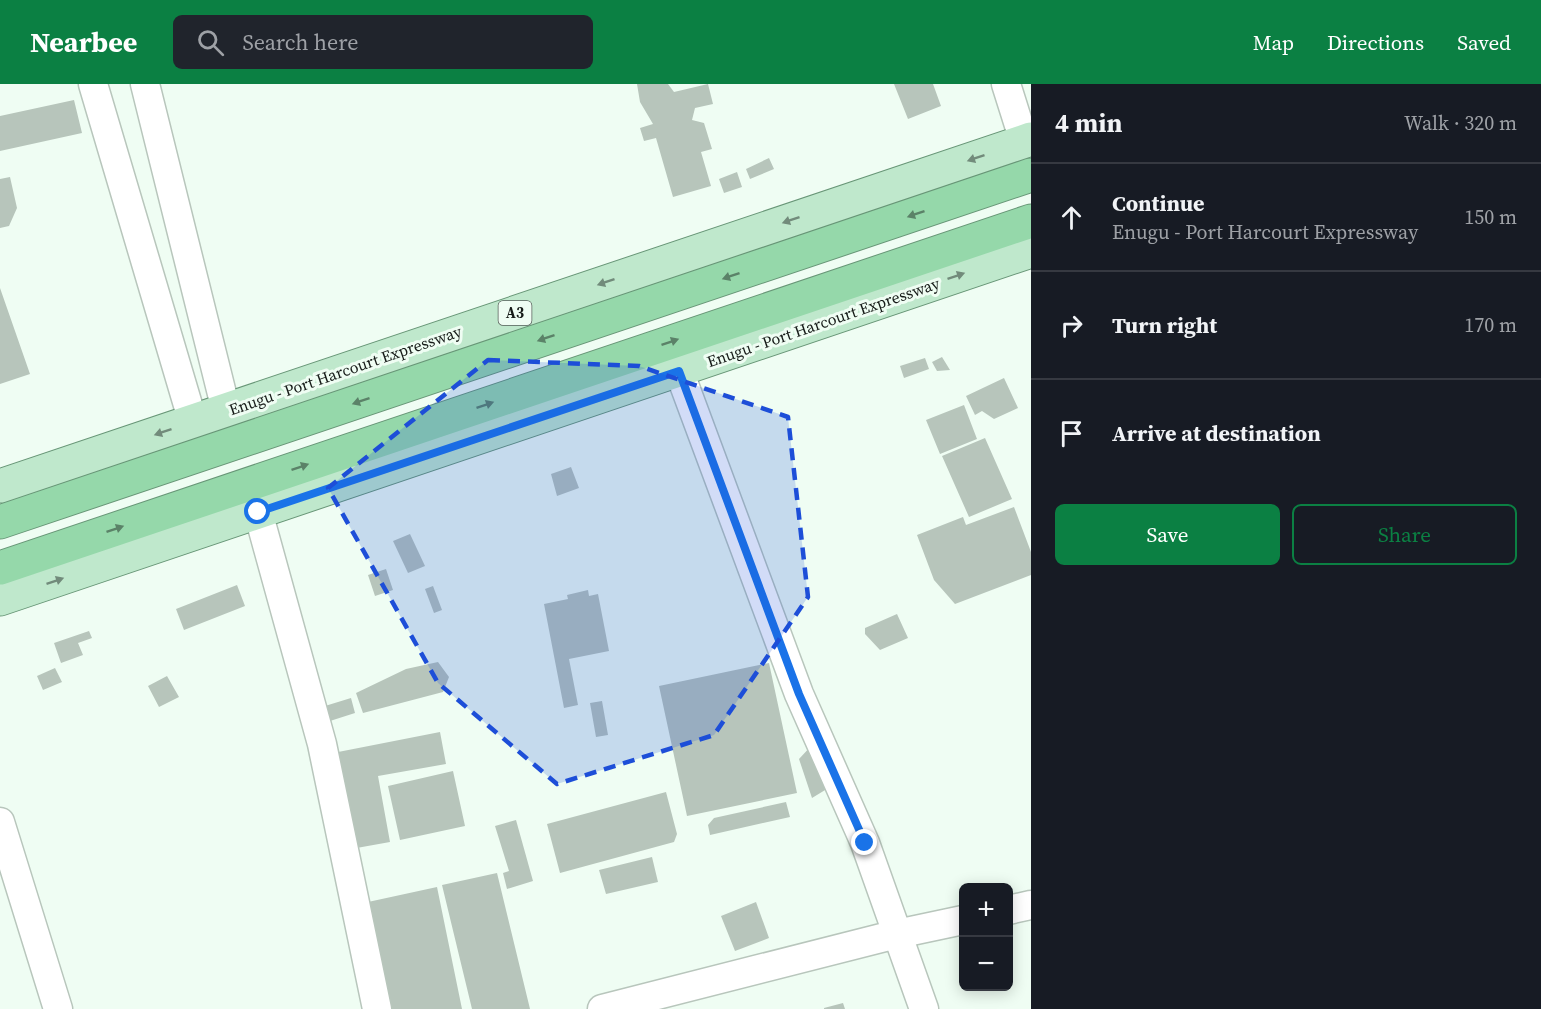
<!DOCTYPE html>
<meta charset="utf-8">
<style>
body{margin:0;font-family:"Source Serif 4",serif;background:#20242c;color:#f1f3f6}
.controls{position:absolute;right:18px;bottom:18px;display:grid;overflow:hidden;border-radius:9px;box-shadow:0 3px 15px #0003}
.controls button{width:54px;height:54px;display:grid;place-items:center;padding:0;border:0;border-bottom:2px solid #363941;background:#171b24;color:#f1f3f6;font:30px sans-serif}
.stop{position:absolute;width:18px;height:18px;margin:-14px;border:4px solid #1a73e8;border-radius:50%;background:#fff}
.stop.end{background:#1a73e8;border-color:#fff;box-shadow:0 2px 6px #0008}
.list{margin:0;padding:0;list-style:none}
h2{display:flex;justify-content:space-between;align-items:center;height:78px;margin:0;padding:0 24px;font-size:26px}
h2 small{font-size:20px;font-weight:400;color:#9ea1a6}
.list li{display:grid;grid-template-columns:39px 1fr auto;gap:18px;align-items:center;box-sizing:border-box;height:108px;padding:0 24px;border-top:2px solid #363941}
.list b{display:block;font-size:22px;white-space:nowrap}
.list p{margin:0;font-size:20px;white-space:nowrap;color:#9ea1a6}
.list em{font-size:20px;font-style:normal;color:#9ea1a6}
.actions{display:flex;gap:12px;padding:18px 24px}
.actions a{flex:1;padding:14px 0;border:2px solid #0b8043;border-radius:9px;text-align:center;font-size:21px;color:#0b8043}
.actions .main{background:#0b8043;color:#fff}
.icon{flex:none;width:33px;height:33px;fill:none;stroke:currentColor;stroke-width:2;stroke-linecap:round;stroke-linejoin:round}
.map{position:relative;flex:none;width:1031px;height:925px;overflow:hidden}
header{display:flex;align-items:center;gap:36px;box-sizing:border-box;height:84px;padding:0 30px;background:#0b8043;color:#fff}
header strong{font-size:28px}
nav{display:flex;gap:33px;margin-inline-start:auto;font-size:21px}
.search{width:420px;height:54px;background:#20242c;display:flex;align-items:center;gap:15px;box-sizing:border-box;padding:0 21px;border-radius:9px;color:#9ea1a6;font-size:22px}
main{display:flex}
aside{flex:1;background:#171b24}
.map>svg:first-child{display:block}
.building{fill:#b7c5bb}
.lines{fill:none;stroke-linecap:round;stroke-linejoin:round}
.minor-casing{stroke:#b8c6bc;stroke-width:31}
.major-casing{stroke:#689677;stroke-width:35}
.highway-casing{stroke:#689677;stroke-width:35}
.minor{stroke:#fff;stroke-width:28}
.major{stroke:#bfe8cc;stroke-width:33}
.highway{stroke:#95d8aa;stroke-width:33}
.oneway{fill:#728b7b}
.oneway2{fill:#5b8268}
.route{stroke:#1a73e8;stroke-width:8}
.marked{fill:#1d4ed8;fill-opacity:0.2;stroke:#1d4ed8;stroke-width:4.5;stroke-dasharray:12 8;stroke-linejoin:round}
.labels{text-anchor:middle;stroke-width:6;stroke-linejoin:round;paint-order:stroke}
.shield{fill:#effdf3;stroke:#565e59;stroke-width:1.5}
.shield-label{font-size:15px;font-weight:bold;fill:#151a17}
.street-label{font-size:16px;fill:#151a17;stroke:#effdf3}
</style>
<header>
<strong>Nearbee</strong>
<div class="search"><svg class="icon" aria-label="search" viewBox="0 0 24 24"><circle cx="10" cy="10" r="6"/><path d="M15 15l6 6"/></svg>Search here</div>
<nav><a>Map</a><a>Directions</a><a>Saved</a></nav>
</header>
<main>
<div class="map">
<svg width="1031" height="925" viewBox="0 0 1031 925">
<rect width="100%" height="100%" fill="#effdf3"/>
<path class="building" d="M637,0H668L674,8L708,0L713,20L695,24L692,36L704,39L712,65L701,68L711,102L673,113L656,54L644,57L640,44L653,40L640,18Z
M894,0H933L941,22L908,35Z
M74,16L82,49L0,67V32Z
M769,74L774,85L750,95L746,85Z
M737,88L742,103L724,109L719,95Z
M10,93L17,124L9,142L0,144V95Z
M0,204L30,290L0,300Z
M942,273L950,286L937,287L932,278Z
M925,274L929,285L904,294L900,282Z
M1004,294L1018,324L994,335L982,327L975,331L966,312Z
M964,321L977,355L940,370L926,336Z
M985,354L1012,415L969,433L942,372Z
M571,383L579,404L557,412L551,390Z
M1014,423L1031,468V491L955,520L934,496L917,451L963,433L966,441Z
M410,450L425,482L408,489L393,457Z
M386,485L393,506L375,512L368,491Z
M237,501L245,522L184,546L176,525Z
M433,502L442,526L434,529L425,505Z
M588,506L589,512L598,510L609,567L569,575L578,621L564,624L544,520L568,515L567,511Z
M897,530L908,554L880,566L865,550V544Z
M89,547L92,554L78,559L83,571L61,579L54,559Z
M438,578L449,593L443,608L363,629L356,609L406,585Z
M769,579L797,709L687,732L659,602Z
M55,584L62,598L43,606L37,592Z
M167,592L179,613L159,623L148,602Z
M351,614L355,629L330,637L325,622Z
M602,617L608,651L596,653L590,619Z
M440,648L446,680L378,692L390,758L351,765L333,669Z
M812,661L835,700L812,714L799,675Z
M453,687L465,742L400,756L388,702Z
M666,708L677,750L674,758L560,789L547,740Z
M786,718L790,733L710,751L708,741L714,734Z
M516,736L533,797L507,805L503,789L509,787L495,742Z
M652,773L658,798L606,810L599,786Z
M497,789L530,925H472L442,801Z
M437,803L462,925H390L368,818Z
M756,818L769,854L735,867L721,832Z
M843,919L845,925H824V924Z"/>
<g class="lines">
<g class="minor-casing">
<path id="minor" d="M93,0L193,338
M145,0L226,326
M1006,0L1024,57
M679,287L799,610L865,759L924,925
M258,428L322,660L377,925
M0,738L58,925
M1008,826L1031,821
M602,925L897,850L963,836"/>
</g>
<g class="major-casing">
<path id="major" d="M0,402L1031,55
M0,515L1031,167"/>
</g>
<g class="highway-casing">
<path id="highway" d="M0,438L1031,91
M0,484L1031,137"/>
</g>
<use href="#minor" class="minor"/>
<use href="#major" class="major"/>
<use href="#highway" class="highway"/>
</g>
<defs><path id="oneway-solid" d="M-6-.8H1V-3.2L6.5 0L1 3.2V.8H-6Z" transform="scale(1.5)"/></defs>
<g class="oneway">
<use href="#oneway-solid" transform="translate(976 74) rotate(161)"/>
<use href="#oneway-solid" transform="translate(791 136) rotate(161)"/>
<use href="#oneway-solid" transform="translate(956 192) rotate(-19)"/>
<use href="#oneway-solid" transform="translate(606 198) rotate(161)"/>
<use href="#oneway-solid" transform="translate(163 348) rotate(161)"/>
<use href="#oneway-solid" transform="translate(55 497) rotate(-19)"/>
</g>
<g class="oneway2">
<use href="#oneway-solid" transform="translate(916 130) rotate(161)"/>
<use href="#oneway-solid" transform="translate(731 192) rotate(161)"/>
<use href="#oneway-solid" transform="translate(546 254) rotate(161)"/>
<use href="#oneway-solid" transform="translate(670 258) rotate(-19)"/>
<use href="#oneway-solid" transform="translate(361 317) rotate(161)"/>
<use href="#oneway-solid" transform="translate(485 321) rotate(-19)"/>
<use href="#oneway-solid" transform="translate(300 383) rotate(-19)"/>
<use href="#oneway-solid" transform="translate(115 445) rotate(-19)"/>
</g>
<g class="lines">
<path class="route" d="M258,428L679,287L799,610L865,759"/>
</g>
<path class="marked" d="M488,276L639,282L788,333L808,513L714,651L557,700L438,599L328,404Z"/>
<g class="labels">
<rect class="shield" x="498.5" y="217" width="33" height="24" rx="4.5"/>
<g class="shield-label">
<text x="515" y="234">A3</text>
</g>
<g class="street-label">
<text transform="translate(823 238) rotate(-19)" y="6">Enugu - Port Harcourt Expressway</text>
<text transform="translate(345 286) rotate(-19)" y="6">Enugu - Port Harcourt Expressway</text>
</g>
</g>
</svg>
<div class="controls">
<button>+</button>
<button>−</button>
</div>
<div class="stop" style="left:258px;top:428px"></div>
<div class="stop end" style="left:865px;top:759px"></div>
</div>
<aside>
<h2>4 min<small>Walk · 320 m</small></h2>
<ul class="list">
<li><svg class="icon" aria-label="ahead" viewBox="0 0 24 24"><path d="M12 20V5M6 11l6-6 6 6"/></svg><div><b>Continue</b><p>Enugu - Port Harcourt Expressway</p></div><em>150 m</em></li>
<li><svg class="icon" aria-label="right" viewBox="0 0 24 24"><path d="M7 20v-9h11M14 6l5 5-5 5"/></svg><div><b>Turn right</b></div><em>170 m</em></li>
<li><svg class="icon" aria-label="arrive" viewBox="0 0 24 24"><path d="M6 21V4h12l-3 4 3 4H6"/></svg><div><b>Arrive at destination</b></div></li>
</ul>
<div class="actions"><a class="main">Save</a><a>Share</a></div>
</aside>
</main>
